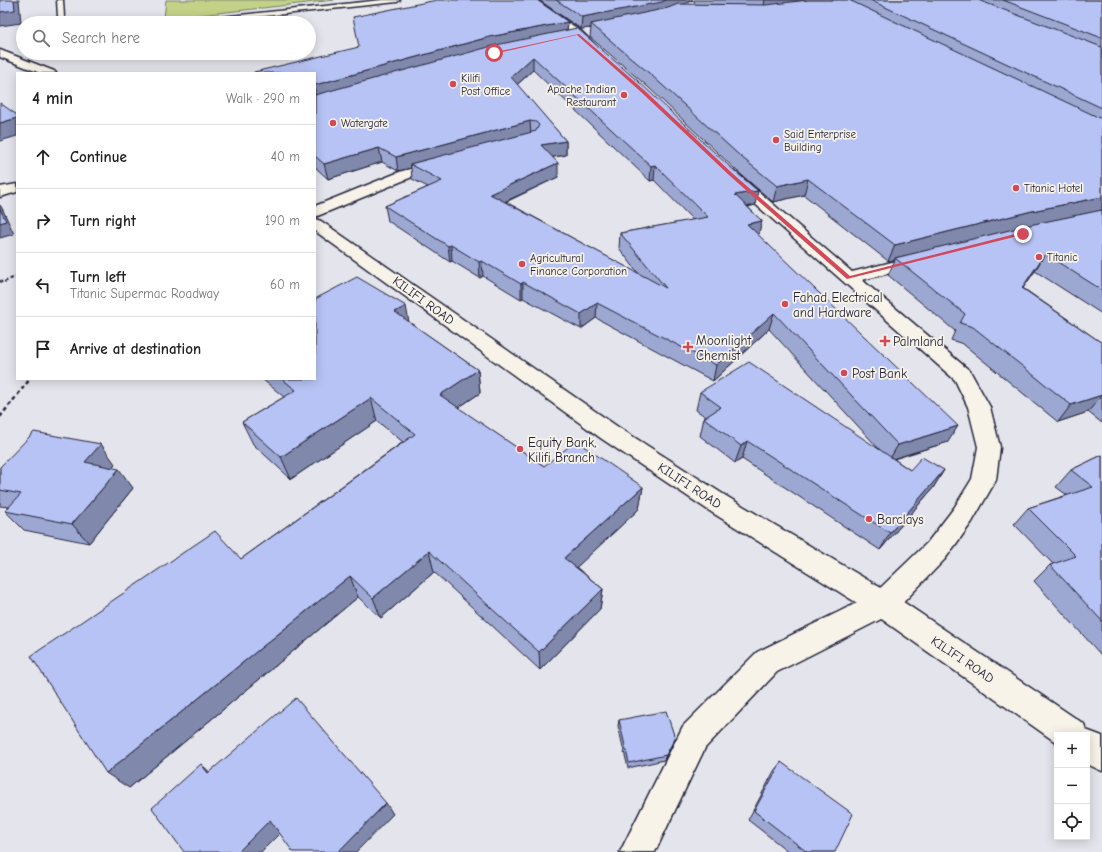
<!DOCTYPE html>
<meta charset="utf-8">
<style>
body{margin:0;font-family:"Comic Neue",sans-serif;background:#f2f2f2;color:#222}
.controls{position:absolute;right:12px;bottom:12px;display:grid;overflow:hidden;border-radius:0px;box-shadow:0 2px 10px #0003}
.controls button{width:36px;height:36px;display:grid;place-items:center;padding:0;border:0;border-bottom:1px solid #e0e0e0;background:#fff;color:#222;font:20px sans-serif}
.stop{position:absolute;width:12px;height:12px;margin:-9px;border:3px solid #d1495b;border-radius:50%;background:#fff}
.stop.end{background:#d1495b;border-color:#fff;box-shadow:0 1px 4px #0008}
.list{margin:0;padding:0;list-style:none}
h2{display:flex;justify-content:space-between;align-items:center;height:52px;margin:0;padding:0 16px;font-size:17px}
h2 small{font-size:13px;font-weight:400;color:#767676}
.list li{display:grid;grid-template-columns:26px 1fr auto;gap:12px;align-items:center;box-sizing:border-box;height:64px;padding:0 16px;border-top:1px solid #e0e0e0}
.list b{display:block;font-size:15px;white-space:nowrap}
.list p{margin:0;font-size:13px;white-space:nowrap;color:#767676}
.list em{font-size:13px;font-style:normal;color:#767676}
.icon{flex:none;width:22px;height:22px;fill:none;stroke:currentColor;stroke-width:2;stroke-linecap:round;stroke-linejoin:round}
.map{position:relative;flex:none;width:1102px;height:852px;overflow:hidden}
.search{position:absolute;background:#fff;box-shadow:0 2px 10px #0003;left:16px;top:16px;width:300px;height:44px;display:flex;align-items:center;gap:10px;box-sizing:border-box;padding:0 14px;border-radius:22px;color:#767676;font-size:15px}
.panel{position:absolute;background:#fff;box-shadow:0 2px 10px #0003;left:16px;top:72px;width:300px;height:308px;border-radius:0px}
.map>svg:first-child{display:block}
.green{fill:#c3d287;stroke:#727a61}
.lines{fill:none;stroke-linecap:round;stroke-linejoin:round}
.service-casing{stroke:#22223b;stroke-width:3}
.minor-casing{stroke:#22223b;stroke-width:3}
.tertiary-casing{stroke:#22223b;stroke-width:3}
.path-far1{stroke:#22223b;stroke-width:2;stroke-dasharray:3.5 2.5;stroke-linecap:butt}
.path{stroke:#22223b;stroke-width:2.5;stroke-dasharray:4 3;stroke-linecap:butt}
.service{fill:#f7f3e8;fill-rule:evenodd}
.minor{fill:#f7f3e8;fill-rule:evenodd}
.tertiary{fill:#f7f3e8;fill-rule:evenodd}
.wall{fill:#9da8d2;stroke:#22223b;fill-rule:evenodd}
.shaded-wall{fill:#8088ab;stroke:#22223b}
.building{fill:#b7c3f4;stroke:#22223b;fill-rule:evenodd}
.route{fill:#d1495b}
.poi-dot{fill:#d1495b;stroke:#f7f3e8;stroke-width:1.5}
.labels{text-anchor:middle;stroke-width:3.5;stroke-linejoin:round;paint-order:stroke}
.far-poi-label{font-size:11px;fill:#22223b;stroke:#f7f3e8;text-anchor:start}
.poi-label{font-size:13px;fill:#22223b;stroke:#f7f3e8;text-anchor:start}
.street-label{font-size:13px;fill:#22223b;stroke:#f7f3e8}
</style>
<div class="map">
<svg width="1102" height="852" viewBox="0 0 1102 852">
<rect width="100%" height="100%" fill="#e4e5ec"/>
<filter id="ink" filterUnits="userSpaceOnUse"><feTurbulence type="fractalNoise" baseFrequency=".025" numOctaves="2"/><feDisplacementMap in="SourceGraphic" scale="8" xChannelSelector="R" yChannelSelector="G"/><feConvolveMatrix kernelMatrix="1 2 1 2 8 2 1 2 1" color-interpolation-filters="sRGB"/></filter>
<g filter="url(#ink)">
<path class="green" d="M166,0H334L164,19Z"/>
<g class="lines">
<g class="service-casing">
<path id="service" d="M57,0H63L64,17L69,23H63L58,17Z
M382,0H400L397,2L199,23H180L183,21Z"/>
</g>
<g class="minor-casing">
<path id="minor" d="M525,0H536L582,32L598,48L597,50H589L574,36Z
M441,161L446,162L448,165L446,168L412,177L315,217V206L402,171Z
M733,173L738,174L852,272L920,255L926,256L929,260L926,264L862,280L970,371L990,407L1000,447L996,480L972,522L945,559L893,613L777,672L705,748L655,852H620L683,726L757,652L873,595L927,543L954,508L972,479L978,447L968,407L955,380L728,180L726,177L728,174Z
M17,184V192L0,197V187Z"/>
</g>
<g class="tertiary-casing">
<path id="tertiary" d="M0,50L54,71L56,73H40L0,57Z
M315,219L321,221L618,427L726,496L893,595L1084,724L1086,730L1102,736V771L1087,764V735H1057V743L873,613L708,510L602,439L315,231Z"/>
</g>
<path class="path-far1" d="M0,280L2,283L17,276"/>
<path class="path" d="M0,417L30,379"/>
<use href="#service" class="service"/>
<use href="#minor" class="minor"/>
<use href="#tertiary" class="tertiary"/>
</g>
<path class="wall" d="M539,0H693L683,4L694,5V0H849L852,1V0H1102V314L1035,271L1023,288L1102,343V423L1088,412L1058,422L963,344L951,340L955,331L888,275L895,260L888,261L804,195L773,202L737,171L648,87L590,37L591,28L581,29Z
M568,22L567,30L755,205L748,207L762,221L758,235L948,442L894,459L910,470H944L933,488L880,550L742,459L735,463L700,436L704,418L706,417L696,410L700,392L879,449L769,329L713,381L596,318L581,329L523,298L521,299L483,276L480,278L452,261L450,262L388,221L385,206L428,187L412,179L411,168L398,171L382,162L328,179L315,167V73L359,48ZM533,70L650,181L654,180L693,220L620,233L619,248L639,274L506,202L558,177L553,157L566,155V141L517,85Z
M409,322L478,370L480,393L458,408L544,466L643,487L639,509L576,567L603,589L600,609L540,670L434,572L381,618L358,597L129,788L241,559L403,442L377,421L291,479L253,444L242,422L284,397L262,379H315Z
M1102,455V656L1034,581L1050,565L1053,564L1014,524L1028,508L1067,495L1056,487L1071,470Z
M115,464L112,467L133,488L89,543L24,530L5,511L9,507L0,506V467Z
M619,720L675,738L664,760L628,768L618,726Z
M781,762L835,852H789L748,820L774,771Z"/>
<path class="shaded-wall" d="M14,0H19L21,23L0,26V12Z
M666,0H693L661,14L591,24V28L581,29L582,17Z
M765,0H837L763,10Z
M568,22L567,33L315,98V85L489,37Z
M533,57V70L511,90V77Z
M17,118V136L0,141V123Z
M530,121L531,135L410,164L411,168L398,171L396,157Z
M566,141V155L542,159L541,145Z
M379,148L382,162L328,179L324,164Z
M558,163V177L491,208L490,194Z
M655,165L654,180L650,181L651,166Z
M808,179L804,195L773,202L777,186Z
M758,191L755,205L732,210L735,195Z
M1102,197V211L895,258V260L888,261L895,245L1032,211Z
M0,205L2,208L14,234L0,238Z
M762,221L758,236L747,224Z
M451,245L452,261L450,262L448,246Z
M1045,254L1035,271L1012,304L1022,288Z
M482,261L483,276L480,278L479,262Z
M523,282V298L521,299V284Z
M597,303L596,318L581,329V314Z
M406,306L410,328L395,312Z
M774,313L769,329L713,381L716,365Z
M478,370L480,393L443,418L440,395Z
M1102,395L1088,412L1058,422L1071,405Z
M371,398L377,421L291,479L281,457Z
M958,426L948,442L889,460L898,445Z
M747,441L742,459L735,463L741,446Z
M101,444L115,464L100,482L85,462Z
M119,469L133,488L89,543L72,524Z
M944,470L933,488L880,550L890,533Z
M643,487L639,509L564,579V558Z
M429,551L434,572L381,618L373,598Z
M350,576L358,597L129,788L106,773Z
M603,589L600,609L540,670L539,652Z
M675,738L673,743L664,760L666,755Z
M201,764L215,777L208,773Z
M386,803L393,814L356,852H338Z
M270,820L282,831L261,852H238Z"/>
<path class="building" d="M0,0H14L15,10L0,12Z
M437,0H537L568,22L489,37L315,85V73H254V72L359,47L353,17Z
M556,0H666L662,2L582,17Z
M808,0H849L1102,119V197L1032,211L895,245L808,179L777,186L740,156L649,73L591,24L668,8L678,4L766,5Z
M870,0H978L1102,47V108Z
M1003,0H1102V38Z
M577,28L639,82L728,165L758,191L735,195L762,221L747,224L958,426L898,445L774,313L716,365L597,303L581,314L523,282L521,284L482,261L479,262L451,245L448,246L385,206L442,181L410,164L536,131L539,125L536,122L530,121L396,157L379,148L324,164L315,156V95L496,45ZM533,57L651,166L655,165L708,217L620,233L666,288L490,194L558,163L541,145L566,141L511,77Z
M0,103L17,115V118L0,123Z
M0,209L6,221L0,223Z
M1102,210V290L1045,254L1022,288L1102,343V395L1071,405L973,327L960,323L965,314L895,258L1034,224Z
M357,277L406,306L395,312L478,370L440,395L544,466L576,441L643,487L564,558L603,589L539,652L429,551L373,598L350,576L106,773L31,656L215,531L241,559L415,434L371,398L281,457L242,422L296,390L282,379H315V299Z
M749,362L910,470L922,457L944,470L890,533L747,441L741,446L704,418L721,407L700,392Z
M34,432L101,444L85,462L119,469L72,524L5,511L21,494L0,490V467Z
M1102,455V621L1050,565L1076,556L1028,508L1093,487L1071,470Z
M296,698L386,803L338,852H293L270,820L238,852H184L152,808L201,764L208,773Z
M666,711L675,738L666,755L629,763L619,720Z
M781,762L853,814L835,852H807L754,811Z"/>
</g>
<path class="route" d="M579,34L644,90L733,174L850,276L1023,232L1026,234L847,279L730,176L641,92L577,35L494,54L492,53Z"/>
<g class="poi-dot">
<circle cx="453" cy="84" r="4"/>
<circle cx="624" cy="95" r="4"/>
<circle cx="333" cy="123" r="4"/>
<circle cx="776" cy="140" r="4"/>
<circle cx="1016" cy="188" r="4"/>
<circle cx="1039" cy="257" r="4"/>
<circle cx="522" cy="264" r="4"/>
<circle cx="785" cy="304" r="4"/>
<path d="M883 335h4v4h4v4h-4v4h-4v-4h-4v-4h4z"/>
<path d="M686 341h4v4h4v4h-4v4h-4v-4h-4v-4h4z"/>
<circle cx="844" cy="373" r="4"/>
<circle cx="520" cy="449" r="4"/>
<circle cx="869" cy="519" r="4"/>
</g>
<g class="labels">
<g class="far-poi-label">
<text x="461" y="82">Kilifi<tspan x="461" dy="13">Post Office</tspan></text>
<text x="616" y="93" text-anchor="end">Apache Indian<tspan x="616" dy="13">Restaurant</tspan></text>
<text x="341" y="127">Watergate</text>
<text x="784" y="138">Said Enterprise<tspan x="784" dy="13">Building</tspan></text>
<text x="1024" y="192">Titanic Hotel</text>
<text x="1047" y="261">Titanic</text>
<text x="530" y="262">Agricultural<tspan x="530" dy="13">Finance Corporation</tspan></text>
</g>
<g class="poi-label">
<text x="793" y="302">Fahad Electrical<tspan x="793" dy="15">and Hardware</tspan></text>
<text x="696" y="345">Moonlight<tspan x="696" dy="15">Chemist</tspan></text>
<text x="893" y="346">Palmland</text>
<text x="852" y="378">Post Bank</text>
<text x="528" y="447">Equity Bank,<tspan x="528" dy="15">Kilifi Branch</tspan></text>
<text x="877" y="524">Barclays</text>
</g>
<g class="street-label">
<text transform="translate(424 300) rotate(36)" y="5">KILIFI ROAD</text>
<text transform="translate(690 485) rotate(33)" y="5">KILIFI ROAD</text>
<text transform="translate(963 659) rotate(34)" y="5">KILIFI ROAD</text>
</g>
</g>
</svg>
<div class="controls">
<button>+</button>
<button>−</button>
<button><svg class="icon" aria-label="locate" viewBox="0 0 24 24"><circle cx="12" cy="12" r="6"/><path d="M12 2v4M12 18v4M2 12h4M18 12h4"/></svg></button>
</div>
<div class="stop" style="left:494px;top:53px"></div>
<div class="stop end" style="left:1023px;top:234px"></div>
<div class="search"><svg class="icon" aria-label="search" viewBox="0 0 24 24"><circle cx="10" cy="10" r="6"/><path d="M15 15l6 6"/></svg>Search here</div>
<section class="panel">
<h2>4 min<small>Walk · 290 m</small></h2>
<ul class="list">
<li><svg class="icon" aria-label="ahead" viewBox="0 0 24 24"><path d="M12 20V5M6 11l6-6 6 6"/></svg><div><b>Continue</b></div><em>40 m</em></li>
<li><svg class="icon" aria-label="right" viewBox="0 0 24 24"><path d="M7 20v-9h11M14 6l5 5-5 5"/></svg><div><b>Turn right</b></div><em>190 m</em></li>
<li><svg class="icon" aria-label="left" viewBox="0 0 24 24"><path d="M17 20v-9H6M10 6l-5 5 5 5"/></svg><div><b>Turn left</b><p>Titanic Supermac Roadway</p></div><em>60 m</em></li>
<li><svg class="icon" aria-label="arrive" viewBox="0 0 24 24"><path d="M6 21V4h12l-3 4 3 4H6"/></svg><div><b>Arrive at destination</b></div></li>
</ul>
</section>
</div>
